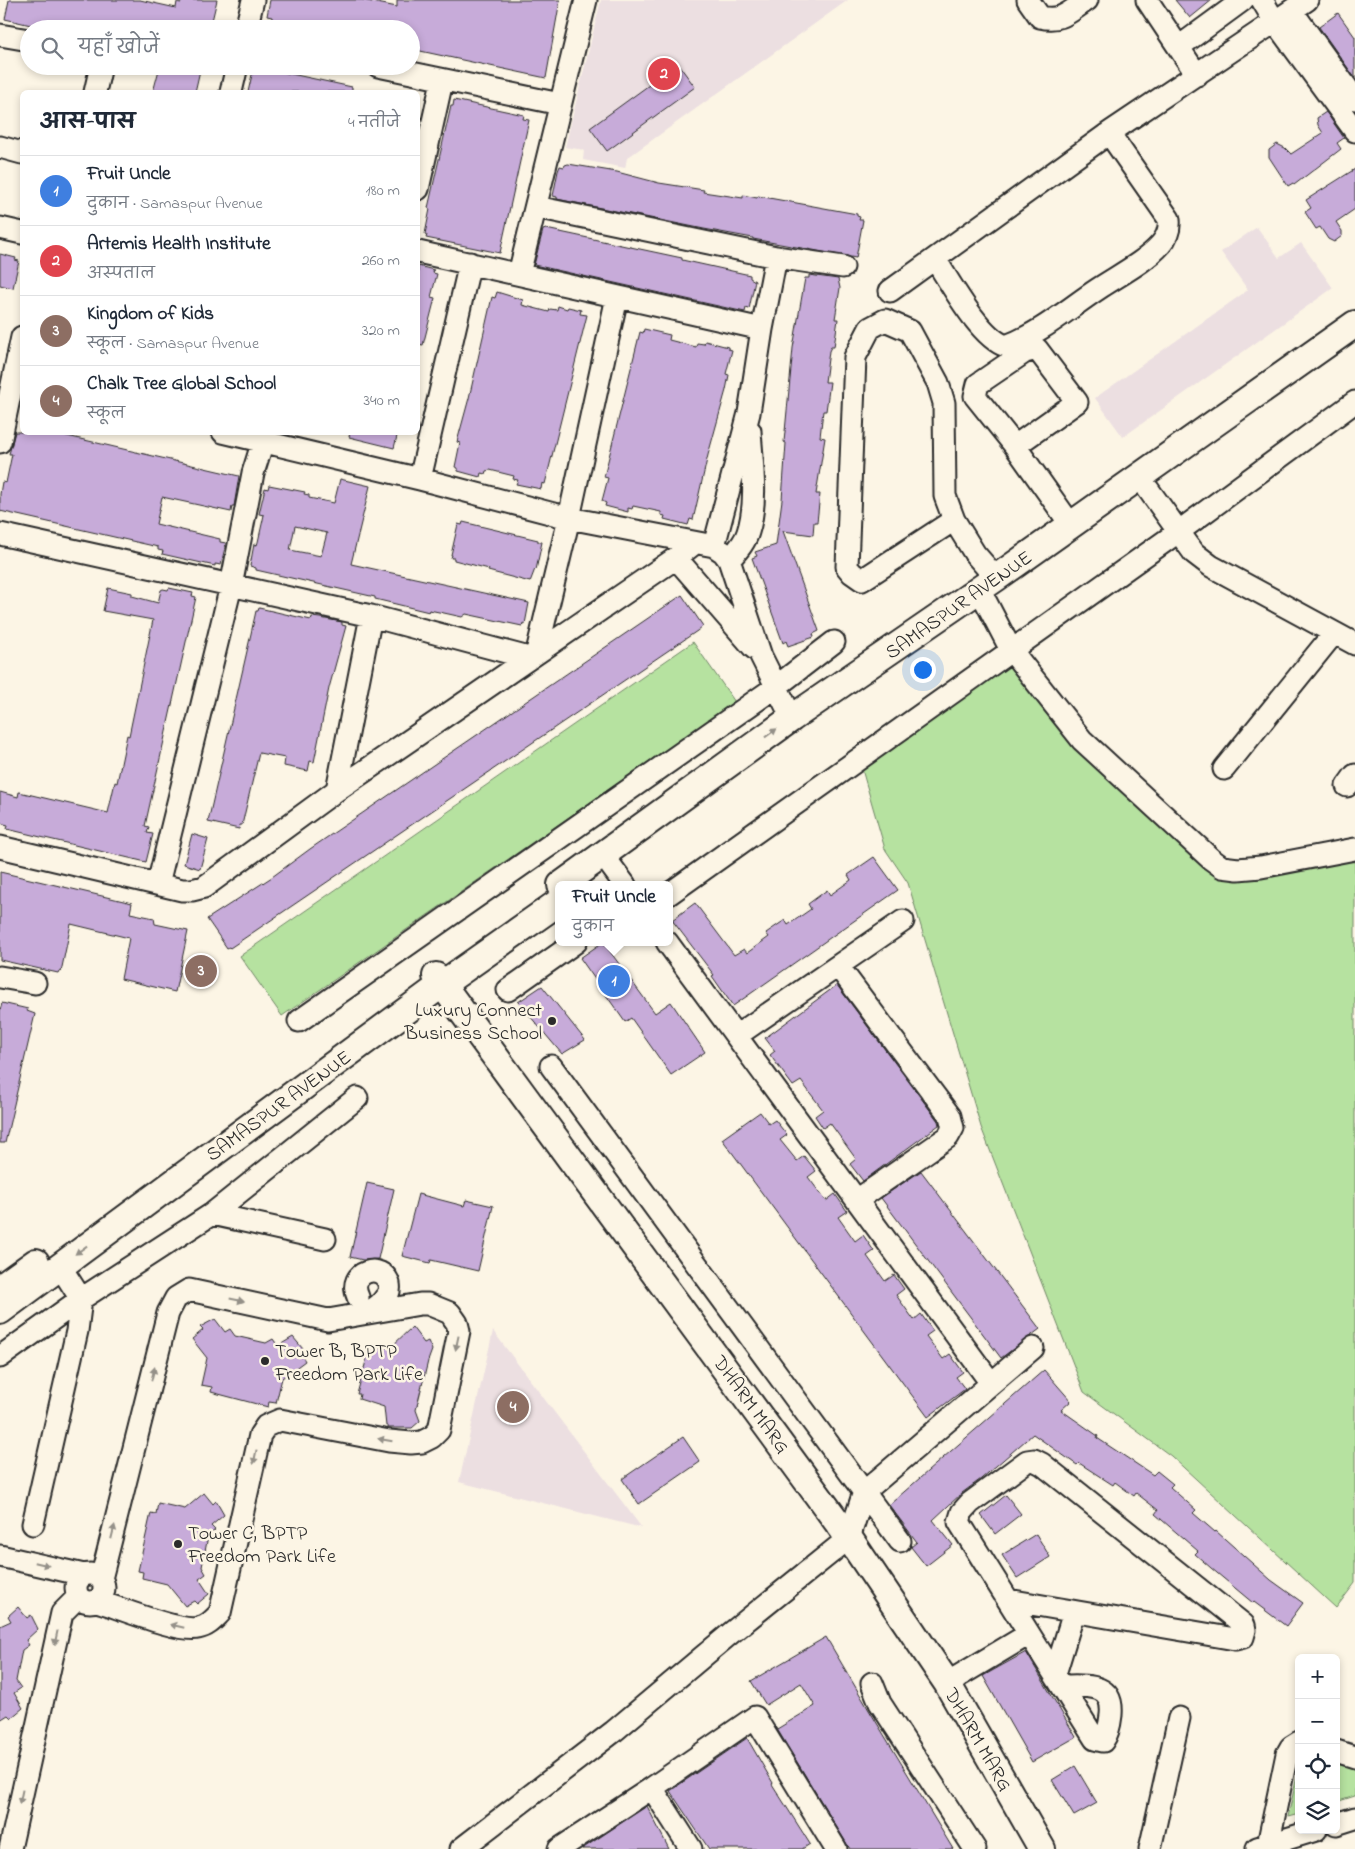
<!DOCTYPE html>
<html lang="hi">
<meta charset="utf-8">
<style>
body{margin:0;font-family:"Indie Flower","Playpen Sans Deva",sans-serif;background:#f2f2f3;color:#1f2937}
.controls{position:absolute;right:15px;bottom:15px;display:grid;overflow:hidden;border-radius:8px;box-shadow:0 2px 8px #0003}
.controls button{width:45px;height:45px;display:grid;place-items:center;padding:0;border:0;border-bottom:1px solid #e0e1e3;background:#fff;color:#1f2937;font:25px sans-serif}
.you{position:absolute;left:922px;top:669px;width:18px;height:18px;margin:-12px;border:4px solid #fff;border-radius:50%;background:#1a73e8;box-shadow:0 0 0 8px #1a73e833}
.badge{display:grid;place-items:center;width:32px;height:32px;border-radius:50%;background:#2b2b2b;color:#fff;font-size:16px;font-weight:700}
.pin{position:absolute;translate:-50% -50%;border:2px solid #fff;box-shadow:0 1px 5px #0006}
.popup{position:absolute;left:555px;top:881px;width:118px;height:65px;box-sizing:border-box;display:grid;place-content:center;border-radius:8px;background:#fff;filter:drop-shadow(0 1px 4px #0005);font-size:16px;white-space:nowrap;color:#747a83}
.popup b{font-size:19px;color:#1f2937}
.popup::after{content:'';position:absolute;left:50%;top:100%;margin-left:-10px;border:10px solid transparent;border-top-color:#fff}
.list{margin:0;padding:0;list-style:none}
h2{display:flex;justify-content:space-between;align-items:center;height:65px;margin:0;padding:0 20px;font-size:21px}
h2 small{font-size:16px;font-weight:400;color:#747a83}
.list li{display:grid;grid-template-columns:32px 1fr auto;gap:15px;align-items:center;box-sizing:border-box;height:70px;padding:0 20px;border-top:1px solid #e0e1e3}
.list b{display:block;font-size:19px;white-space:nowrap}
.list p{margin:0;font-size:16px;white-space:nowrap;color:#747a83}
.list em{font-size:16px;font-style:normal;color:#747a83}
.icon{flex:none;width:28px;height:28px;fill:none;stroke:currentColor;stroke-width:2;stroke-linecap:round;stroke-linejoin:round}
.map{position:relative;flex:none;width:1355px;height:1849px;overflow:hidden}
.search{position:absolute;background:#fff;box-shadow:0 2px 8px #0003;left:20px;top:20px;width:400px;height:55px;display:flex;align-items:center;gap:12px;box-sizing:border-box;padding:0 18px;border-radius:28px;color:#747a83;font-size:19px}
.panel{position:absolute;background:#fff;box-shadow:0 2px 8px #0003;left:20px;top:90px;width:400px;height:345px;border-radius:8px}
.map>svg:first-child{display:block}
.built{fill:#ecdfe1}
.green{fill:#b6e2a0;stroke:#708666}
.building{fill:#c7abd9;stroke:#2b2b2b;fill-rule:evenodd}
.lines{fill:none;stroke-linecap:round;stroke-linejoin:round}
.minor-casing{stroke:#2b2b2b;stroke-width:25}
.major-casing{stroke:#2b2b2b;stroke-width:30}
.minor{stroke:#fcf5e5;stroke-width:21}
.major{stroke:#fcf5e5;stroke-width:26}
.oneway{fill:#949088}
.poi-dot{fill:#2b2b2b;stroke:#fcf5e5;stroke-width:2}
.labels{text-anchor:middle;stroke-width:5;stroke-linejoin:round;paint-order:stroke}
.street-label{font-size:20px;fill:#2b2b2b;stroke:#fcf5e5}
.poi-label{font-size:20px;fill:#2b2b2b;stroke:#fcf5e5;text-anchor:start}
</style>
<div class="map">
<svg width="1355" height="1849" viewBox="0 0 1355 1849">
<rect width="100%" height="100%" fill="#fcf5e5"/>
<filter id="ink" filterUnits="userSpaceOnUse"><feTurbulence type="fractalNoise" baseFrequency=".02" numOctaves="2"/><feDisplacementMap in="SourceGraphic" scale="10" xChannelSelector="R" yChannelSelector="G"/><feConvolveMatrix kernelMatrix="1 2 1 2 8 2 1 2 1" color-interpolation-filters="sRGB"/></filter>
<g filter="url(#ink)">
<path class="built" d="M601,0H848L627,158L625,168L583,160L584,150L565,147Z
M1257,227L1279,258L1301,243L1333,288L1123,437L1095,398L1248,290L1221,252Z
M493,1331L642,1528L459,1482Z"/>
<path class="green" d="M693,642L735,702L282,1016L240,956Z
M1006,663L1055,722L1217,869L1355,855V1583L1336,1608L1171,1456L1084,1392L981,1127L908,883L885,849L861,766Z
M1336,1763L1355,1769V1796L1336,1802Z
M1299,1767V1814L1288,1817Z"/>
<path class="building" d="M9,0H140L176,8L177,2L181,3L182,0H217L210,29H48L5,19Z
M270,0H362L397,7V0H560L546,78L411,49V29H313L272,20V17L267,16Z
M1175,0H1212L1190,18Z
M1338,13L1355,37V78L1319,27Z
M678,64L695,87L607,151L590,128Z
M160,66H201L195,92H153Z
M254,66L352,87V92H248Z
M454,100L524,115L523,119L529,120L500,253L426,238L427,235L425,234L430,209L428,208L451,106H453Z
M1326,112L1344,138L1337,143L1341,149L1294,185L1293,183L1288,186L1269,157V150L1277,144L1285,148L1291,154L1323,133L1318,125L1317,118Z
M568,164L617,172L659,183L704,190L703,192L743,198V195L757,198L758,196L857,214V216L860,217L859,220H863L856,258L753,239V238L704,229L557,199V197L553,196L558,171L560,166L564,167L565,165Z
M1355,169V209L1336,222L1342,231V236L1334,242L1328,239L1320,227L1316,229L1305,212L1311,208L1306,200Z
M546,229L682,258V260L750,275V278L755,281L749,309L746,308L745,312L534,265L543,230Z
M0,254L16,258L15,260L19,261L13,288L0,285Z
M418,266L434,270L433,273L437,274L431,297L435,298L423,345L418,344Z
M809,275L838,279L840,288L835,319H838L834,347H831L829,351L825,382H830L826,411H823L820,437L825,438L816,494H820L817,522H814L813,535L783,531L819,631L813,634L814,637L788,646L786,641L783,643L752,558L757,556L755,552L776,545L782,500L786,443L784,442L793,348L805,278H809Z
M497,292L523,300L522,305L549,312L550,309L557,310L558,306L567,309L568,307L581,310L580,314L587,315L545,484L542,483L541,489L516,484L518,480L513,479L514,476L490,470L486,471L485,474L481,473L480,477L458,471V468L455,467L460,443L457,442L469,398L492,297L495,298Z
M644,329L670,335L669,340L696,347L697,343L704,344L705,341L728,347V349L732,350L726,374L729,375L726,390L708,455L693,520L690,519L688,525L664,519L665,516L661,515V512L633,506L632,509L628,508V512L605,506L606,503L602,501L608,478L604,477L640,332L643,333Z
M15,432H50L239,476L234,506H232L231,512L162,497L156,524L220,539V542L226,543L221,565L215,564V566L162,554L163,551L158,550V547L0,511V494L2,482L6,483L12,454H9Z
M350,432H398L394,448L349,437Z
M340,479L370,486L351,564L529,603L525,624L523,623L522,626L466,614L462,617L444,613L429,610V612L375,599V597L256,570V568L250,566L254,544L257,545L258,542L264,515L259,514L265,488L268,489L269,485L305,492L304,494L309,495V498L334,503ZM295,526L327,533L321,556L290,550Z
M463,522L538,540V542H542L536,570L535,569L530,582L488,571L489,569L454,560V558H451L452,555H451L458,524L462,525Z
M108,588L132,593V596L158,603L161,590L163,589L168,590L169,588L193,593L192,596L196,597L145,826L149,827L147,833L153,834L146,862L7,829L8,825L0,823V792L18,797L19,792L108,813L115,782L117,783L127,735L129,736L153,620L103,611Z
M682,595L703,626L697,631L230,948L229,947L227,948L207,919L272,877L310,849Z
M259,608L311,620L312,617L320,618L342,622V625L346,626L329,688L314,762L310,761L308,771L284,766L285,758L259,753L242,825H240L239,829L208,822L250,638L256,611H258Z
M192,834L208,839L200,869L184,864Z
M874,857L898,890L733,1006L712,976L714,975L672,920L695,903L734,955L744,949L747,953L769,937L766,933L785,920L788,925L811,909L808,904L827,890L830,895L851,880L848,875Z
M0,872L132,903L130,913L154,918L155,924L188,931L175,992L121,979L129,938L71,924L61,972L59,971L58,973L0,960Z
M603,942L655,1013L671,1002L705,1052L671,1075L631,1018L625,1022L580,958Z
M837,985L938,1121L939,1125L863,1181L850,1164L856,1159L830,1123L823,1128L815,1116L823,1110L801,1081L793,1086L770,1055L775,1051L765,1038Z
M542,986L585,1040L562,1054L518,1002Z
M2,1003L28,1009L27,1011L35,1014L5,1143H0V1011Z
M760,1112L769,1124L775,1120L787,1135L780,1140L797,1161L804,1156L816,1171L808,1177L826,1201L835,1194L847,1211L838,1217L855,1241L863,1235L874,1251L867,1256L885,1281L894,1275L904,1289L896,1295L914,1320L921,1314L933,1331L926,1336L943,1359L950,1354L963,1372L956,1377L965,1389L928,1417L722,1139Z
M921,1171L1040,1329L1001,1358L881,1198Z
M367,1183L394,1189L378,1259L363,1260L350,1257Z
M418,1194L464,1206L466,1200L493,1206L478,1271L431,1260L430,1263L402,1256Z
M215,1319L225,1332L230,1329L235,1336L266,1343L273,1339L278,1346L293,1337L303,1349L300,1352L305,1361L282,1378L276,1403L269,1402L268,1407L211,1392L212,1387L201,1385L207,1358L192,1339L203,1330L200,1327Z
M412,1327L424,1343L428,1341L432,1350L428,1361L416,1410L420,1421L412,1428H388V1426H386L384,1407L359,1399L360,1394H357L369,1350L370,1351L372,1347L380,1348V1346L390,1348Z
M1044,1370L1071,1401L1061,1410L1098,1436L1097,1438L1153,1475L1157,1471L1173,1484L1170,1487L1196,1510L1193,1513L1215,1532L1216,1531L1271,1580L1303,1603L1286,1626L1254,1602L1253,1603L1211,1568L1195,1554L1198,1551L1155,1514L1158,1510L1136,1493L1134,1496L1115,1482L1113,1485L1079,1463L1077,1465L1033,1434L981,1479L962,1493L933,1520L953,1545L926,1566L911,1547L917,1542L889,1505Z
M683,1437L700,1462L639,1504L622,1479Z
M204,1493L213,1504L216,1501L224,1515L211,1526L215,1530L208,1536L202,1567L206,1574L199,1579L209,1594L197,1604L194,1601L185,1606L167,1584L142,1578L143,1572L138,1571L151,1513L156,1514L158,1503L185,1509Z
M1006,1495L1021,1514L995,1534L981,1515Z
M1036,1534L1050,1557L1017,1578L1002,1555Z
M18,1607L27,1618L31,1615L38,1629L26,1640L29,1645L22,1650L16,1681L21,1688L14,1693L23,1708L11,1718L8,1715L0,1720V1626L11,1621L8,1616Z
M826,1637L869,1710L953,1849H850L777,1729L815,1706L801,1683L766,1705L751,1681Z
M1026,1652L1076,1737L1032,1762L983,1676Z
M747,1738L773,1783L772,1784L810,1844L802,1849H709L670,1791Z
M1075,1766L1097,1803L1074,1816L1052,1780Z
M647,1806L669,1849H582Z"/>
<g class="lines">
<g class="minor-casing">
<path id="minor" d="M1028,0L1040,17C1062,22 1069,12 1087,0
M1147,0L1197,75
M1262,0L1275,22L1355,131
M1292,11L1355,99
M246,29L253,0
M0,35L29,40
M1187,41L1243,0
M378,66L560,104
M95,92L101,66
M231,92L237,66
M0,147L22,153
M418,189L442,81
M536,207L776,257L843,267
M0,228L22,233
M418,252L762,329
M935,259C950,282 980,338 1006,346C1040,334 1069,308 1098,289C1119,275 1145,262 1161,244C1168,236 1170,228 1169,219L1109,133
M519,274L586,0
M890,291L1109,133L1307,0
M223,432L420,479L569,518L714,546L723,552L729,560L761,656L792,718
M0,442L22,337
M1015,446L975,396L978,384L1025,352L1037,349L1077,402L1015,446L1071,525
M420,479L470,263
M1148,489L1194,553L1211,566L1355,644
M954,520L862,580L852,573L847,567L855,357L870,328L885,320L910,331L938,383L944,403L945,496L954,520L975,554L996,578
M0,534L371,616L529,658
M714,546L749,413L762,329L776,257
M676,558L754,648
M729,560C736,552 745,543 748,532C758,501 752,462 750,431
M986,602L1011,650L1082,740L1211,859L1222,867L1238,869L1261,867L1355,849
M537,652L569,518L617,297
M1224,769L1334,633
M1347,786L1355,775
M337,790L371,616
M0,847L182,890H192L204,887L337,790L676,558L695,543
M611,866L625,885
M158,884L231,586L253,473L263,441
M669,894L1178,532L1355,402
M667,942L991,1383
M838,966L950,1116L953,1128L948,1137L857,1200
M0,977L35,983
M508,990L576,942
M299,1021L777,686L834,642
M736,1036L903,921
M551,1066L900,1541
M212,1214L325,1239
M358,1297C346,1271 383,1261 389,1284C390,1289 389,1294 385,1298C381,1305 373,1309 367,1313
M0,1357L81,1299L212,1214L357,1098
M33,1524L77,1331L81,1299L60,1266
M0,1556L84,1575
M76 1588a14 14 0 1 1 28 0a14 14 0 1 1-28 0Z
M1008,1600L1235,1639L1243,1637L1245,1630L1244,1625L1042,1464L1034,1460L1027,1461L970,1503L962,1512L959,1522L1095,1739L1103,1741C1108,1734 1110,1724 1111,1715C1114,1682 1086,1686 1062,1686
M97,1601C117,1607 180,1633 198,1628C208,1626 213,1620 220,1613L260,1435L266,1426L280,1420L389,1441L411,1443L422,1442L432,1437L439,1430L459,1331L457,1323L450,1313L428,1304H420L328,1320L189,1290L176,1298L168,1313L101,1579
M1055,1674L1074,1612
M872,1683L880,1703L975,1849
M947,1683L1029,1634
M1336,1751L1355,1757
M652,1788L691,1849
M1336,1824L1355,1818
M1268,1845L1287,1754L1291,1747L1299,1742
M1257,1848L1316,1830
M10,1849L62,1613L78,1597
M461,1849L613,1732L731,1633L849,1538L864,1492L1033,1348
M559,1849L652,1788L755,1717L836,1849
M1150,1849L1179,1718"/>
</g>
<g class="major-casing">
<path id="major" d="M561,885L792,718L996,578L1355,324
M436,976L849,1538L947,1683L1042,1849
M0,1288L36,1262
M0,1311L437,988L559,902"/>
</g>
<use href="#minor" class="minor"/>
<use href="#major" class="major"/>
</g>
<defs><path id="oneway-solid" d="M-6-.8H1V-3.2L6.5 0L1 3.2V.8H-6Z" transform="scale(1.25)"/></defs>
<g class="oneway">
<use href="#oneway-solid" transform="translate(771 733) rotate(-36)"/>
<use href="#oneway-solid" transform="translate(81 1250) rotate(144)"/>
<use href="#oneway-solid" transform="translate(237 1300) rotate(12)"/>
<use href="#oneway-solid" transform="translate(457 1343) rotate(102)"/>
<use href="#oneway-solid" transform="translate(153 1374) rotate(-76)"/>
<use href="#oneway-solid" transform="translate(385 1440) rotate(-170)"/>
<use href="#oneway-solid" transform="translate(255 1457) rotate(102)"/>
<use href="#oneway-solid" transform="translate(113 1532) rotate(-76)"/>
<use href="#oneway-solid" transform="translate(42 1564) rotate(14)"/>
<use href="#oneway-solid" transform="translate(177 1626) rotate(-167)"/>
<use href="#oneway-solid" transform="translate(56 1638) rotate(102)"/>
<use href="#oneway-solid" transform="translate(21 1797) rotate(102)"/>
</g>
</g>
<g class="poi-dot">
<circle cx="552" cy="1021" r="5"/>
<circle cx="265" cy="1361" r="5"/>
<circle cx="178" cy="1544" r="5"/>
</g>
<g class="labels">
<g class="street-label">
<text transform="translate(958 604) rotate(-35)" y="7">SAMASPUR AVENUE</text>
<text transform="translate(278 1105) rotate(-36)" y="7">SAMASPUR AVENUE</text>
<text transform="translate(752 1404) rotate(54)" y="7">DHARM MARG</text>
<text transform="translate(979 1739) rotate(60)" y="7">DHARM MARG</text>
</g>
<g class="poi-label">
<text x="542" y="1016" text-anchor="end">Luxury Connect<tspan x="542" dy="23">Business School</tspan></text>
<text x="275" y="1357">Tower B, BPTP<tspan x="275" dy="23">Freedom Park Life</tspan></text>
<text x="188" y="1539">Tower C, BPTP<tspan x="188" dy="23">Freedom Park Life</tspan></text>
</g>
</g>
</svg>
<div class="controls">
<button>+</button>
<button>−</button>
<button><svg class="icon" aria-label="locate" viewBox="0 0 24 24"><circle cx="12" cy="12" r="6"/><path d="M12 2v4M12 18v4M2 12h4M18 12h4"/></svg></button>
<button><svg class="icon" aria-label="layers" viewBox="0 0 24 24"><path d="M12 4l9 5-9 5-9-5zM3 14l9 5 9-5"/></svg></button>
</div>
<div class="you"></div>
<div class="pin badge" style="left:614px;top:981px;background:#3f7fe0">1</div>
<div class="popup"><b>Fruit Uncle</b>दुकान</div>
<div class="pin badge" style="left:664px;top:74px;background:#e0444e">2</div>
<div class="pin badge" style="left:201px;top:971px;background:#8d6e63">3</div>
<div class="pin badge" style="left:513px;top:1407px;background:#8d6e63">4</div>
<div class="search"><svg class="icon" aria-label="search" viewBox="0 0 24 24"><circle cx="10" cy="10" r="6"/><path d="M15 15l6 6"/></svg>यहाँ खोजें</div>
<section class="panel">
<h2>आस-पास<small>4 नतीजे</small></h2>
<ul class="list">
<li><span class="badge" style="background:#3f7fe0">1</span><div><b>Fruit Uncle</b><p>दुकान · Samaspur Avenue</p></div><em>180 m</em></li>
<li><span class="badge" style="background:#e0444e">2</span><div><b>Artemis Health Institute</b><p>अस्पताल</p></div><em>260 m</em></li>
<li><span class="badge" style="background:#8d6e63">3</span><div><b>Kingdom of Kids</b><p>स्कूल · Samaspur Avenue</p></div><em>320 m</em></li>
<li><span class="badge" style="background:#8d6e63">4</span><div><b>Chalk Tree Global School</b><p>स्कूल</p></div><em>340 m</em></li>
</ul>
</section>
</div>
